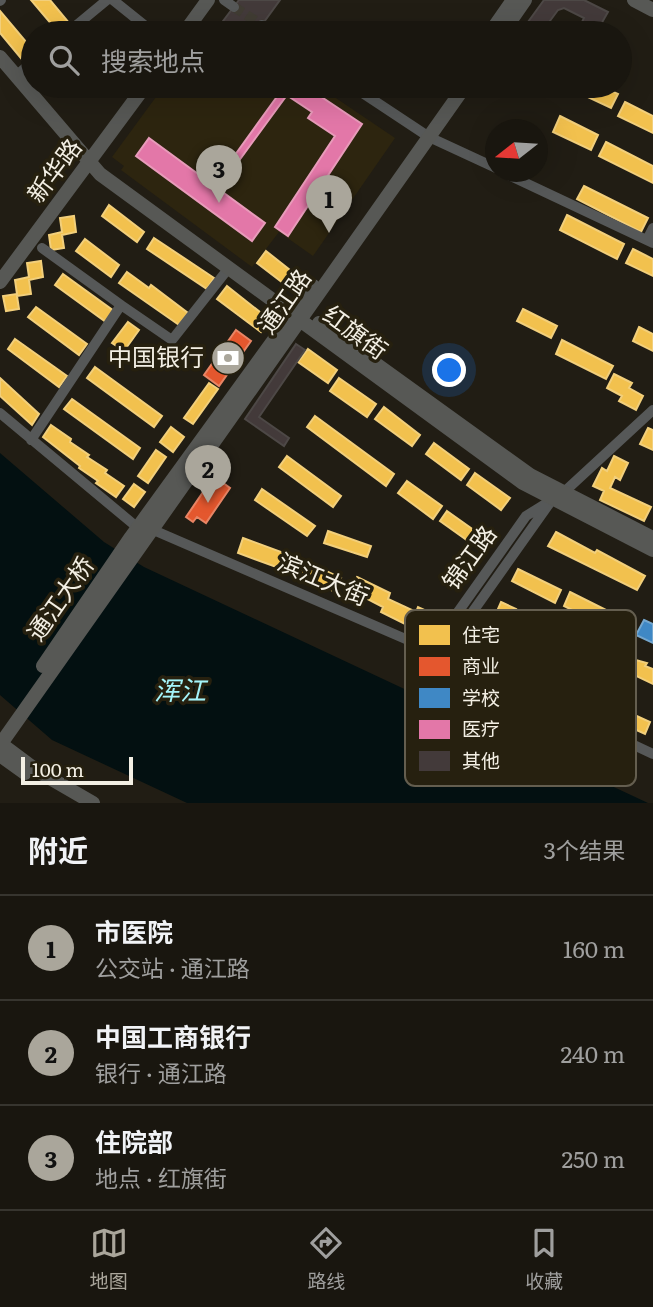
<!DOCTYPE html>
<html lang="zh">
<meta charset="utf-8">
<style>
body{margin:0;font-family:Literata,"Noto Sans SC",serif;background:#221f18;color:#f1f3f6}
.compass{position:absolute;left:485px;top:119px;width:63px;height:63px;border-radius:50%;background:#19160f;box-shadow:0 7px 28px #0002;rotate:253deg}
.scale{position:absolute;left:21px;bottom:18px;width:112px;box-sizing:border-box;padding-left:7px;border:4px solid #f3efe4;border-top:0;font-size:19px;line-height:24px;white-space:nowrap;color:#f3efe4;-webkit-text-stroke:5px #26200f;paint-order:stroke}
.you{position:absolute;left:450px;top:371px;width:24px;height:24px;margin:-18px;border:5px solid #fff;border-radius:50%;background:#1a73e8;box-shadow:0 0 0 10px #1a73e833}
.badge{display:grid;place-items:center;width:46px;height:46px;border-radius:50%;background:#aaa69b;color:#111;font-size:23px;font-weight:700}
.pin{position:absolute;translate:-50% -58px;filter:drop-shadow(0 2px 4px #0008)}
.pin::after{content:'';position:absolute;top:37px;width:24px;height:21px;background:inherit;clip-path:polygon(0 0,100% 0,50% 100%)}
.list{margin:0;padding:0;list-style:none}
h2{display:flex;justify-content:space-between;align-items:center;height:91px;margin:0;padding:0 28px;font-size:30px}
h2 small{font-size:23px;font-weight:400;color:#9f9f9e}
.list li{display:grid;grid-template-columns:46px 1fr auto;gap:21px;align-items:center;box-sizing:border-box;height:105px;padding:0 28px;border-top:2px solid #37352f}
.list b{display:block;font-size:26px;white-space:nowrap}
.list p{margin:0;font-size:23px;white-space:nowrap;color:#9f9f9e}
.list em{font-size:23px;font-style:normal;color:#9f9f9e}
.icon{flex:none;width:38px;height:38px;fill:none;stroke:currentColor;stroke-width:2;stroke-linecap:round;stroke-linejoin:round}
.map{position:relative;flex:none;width:653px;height:803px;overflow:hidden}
.search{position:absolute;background:#19160f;box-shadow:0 7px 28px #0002;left:21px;right:21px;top:21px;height:77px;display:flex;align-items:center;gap:18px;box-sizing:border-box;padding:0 24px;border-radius:38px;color:#9f9f9e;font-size:26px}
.sheet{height:406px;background:#19160f}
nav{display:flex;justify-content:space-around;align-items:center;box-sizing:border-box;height:98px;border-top:2px solid #37352f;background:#19160f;font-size:19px;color:#9f9f9e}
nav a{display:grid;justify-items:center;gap:4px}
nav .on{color:#aaa69b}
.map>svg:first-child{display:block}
.built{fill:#2d250f}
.water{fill:#031011}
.homes{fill:#f2c14e;stroke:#f2cf7b;stroke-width:2}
.shops{fill:#e4572e;stroke:#e88565;stroke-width:2}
.schools{fill:#3f88c5;stroke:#75a7ce;stroke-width:2}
.health{fill:#e377a8;stroke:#e89bba;stroke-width:2}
.building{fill:#433a3a;stroke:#4d4846;stroke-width:2}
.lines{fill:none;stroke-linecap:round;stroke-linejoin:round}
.minor-tunnel{stroke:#403c33;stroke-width:10;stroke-dasharray:10 5;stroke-linecap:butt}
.minor{stroke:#565858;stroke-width:10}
.major{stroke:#575855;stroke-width:14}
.labels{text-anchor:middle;stroke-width:7;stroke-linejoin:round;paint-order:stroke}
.street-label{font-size:24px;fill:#f3efe4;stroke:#26200f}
.poi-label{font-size:24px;fill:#f3efe4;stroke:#26200f;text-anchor:end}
.water-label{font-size:26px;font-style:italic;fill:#a4f4fa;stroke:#26200f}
.key{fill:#26200f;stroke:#645e4f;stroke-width:2}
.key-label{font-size:19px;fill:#f3efe4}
</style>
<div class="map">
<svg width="653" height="803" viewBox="0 0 653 803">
<rect width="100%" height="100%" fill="#211d14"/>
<path class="built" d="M164,86H318L395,138L313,256L279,232L252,267L121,170L124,166L112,157Z"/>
<path class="water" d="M0,453L104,542L144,567L648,803H187L52,740L0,695Z"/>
<path class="homes" d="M31,0H50L70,24L59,33Z
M0,11L33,50V56L25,63L0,33Z
M577,86H600L618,94L611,108L575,91Z
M625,102L653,116V133L618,116Z
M560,116L598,135L591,150L553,132Z
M606,142L653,166V183L599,156Z
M584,186L648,218L641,232L577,199Z
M109,205L144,232L137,242L102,216Z
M567,215L624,244L617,259L560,230Z
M74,216L76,232L62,235L64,248L51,250L49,235L62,232L60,218Z
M154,238L214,278L207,289L147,249Z
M85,239L119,265L111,277L76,251Z
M633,249L653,259V276L626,263Z
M266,251L300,278L291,289L257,263Z
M41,261L43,277L29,280L31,294L17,296L19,309L6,311L3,296L17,294L15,280L29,277L27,263Z
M127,272L149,288L151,285L188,313L179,325L119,283Z
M63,274L114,311L106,322L55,285Z
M227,286L270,320L261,332L217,299Z
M36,307L87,344L79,355L28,317Z
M523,309L557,326L551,338L517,321Z
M128,322L139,330L124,351L112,343Z
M639,327L653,334V351L633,341Z
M15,339L67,376L59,387L8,349Z
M562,340L613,366L606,379L556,354Z
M308,349L337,370L328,383L298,362Z
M95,367L162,416L154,427L87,378Z
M614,374L632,383L629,388L643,396L636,410L619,401L622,396L607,388Z
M0,378L39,414L32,425L0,396Z
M339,378L376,404L367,417L330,391Z
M209,383L218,389L193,424L184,418Z
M72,399L140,448L133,459L64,409Z
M384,407L420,435L412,446L375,419Z
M315,416L394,474L386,486L307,427Z
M51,425L71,439L70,442L89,455L87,457L107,470L105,473L124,486L116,497L96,483L98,481L79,468L80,466L43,437Z
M171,427L184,437L173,452L160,442Z
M648,428L653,430V450L640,444Z
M434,443L469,469L461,480L426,454Z
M156,450L166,457L148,483L138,476Z
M287,456L341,496L333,507L279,467Z
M614,456L628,463L620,480L615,477L610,488L651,507L644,521L600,500L604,491L593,486L602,468L607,471Z
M475,473L510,498L501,510L467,485Z
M407,481L442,506L433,519L398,493Z
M134,484L145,492L134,507L123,499Z
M262,489L315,526L307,536L255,500Z
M447,511L492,543L485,553L440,521Z
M328,531L371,546L367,557L324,543Z
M556,532L595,553L597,550L645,576L637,590L548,546Z
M243,538L284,553L279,568L238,553Z
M292,555L341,578L335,592L286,569Z
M518,569L561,590L555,603L512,581Z
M357,577L390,593L388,599L416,612L418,607L429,612L423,626L414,622L411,627L381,612L383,607L360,595L354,600L347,597Z
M570,592L622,618L615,631L564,606Z
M501,602L516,609L509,622L507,621L502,632L500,630L491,646L520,658L514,672L471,652L480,632L482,633L487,624L489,625L493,615L495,616Z
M632,659L647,663L645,666L653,669V684L626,671Z
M595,697L650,722L645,734L590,709Z"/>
<path class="shops" d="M236,330L251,341L219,386L204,375Z
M214,476L230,488L206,523L197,517L193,522L186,517Z"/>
<path class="schools" d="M644,620L653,624V643L636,635Z"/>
<path class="health" d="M273,86H305L362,124L288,236L275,227L335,136L308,118L312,112Z
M281,91L287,95L230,173L212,184L206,179L227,166Z
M149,138L265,223L252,241L136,156Z"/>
<path class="building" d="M239,0H280L256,33H214Z
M544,0H584L608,12L596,33L580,26L584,18L564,8L558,10L541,33H520Z
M296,344L305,350L259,417L289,438L284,446L245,419Z"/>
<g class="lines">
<path class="minor-tunnel" d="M234,7L262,25"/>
<path class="minor" d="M113,0L154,33
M224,0L234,7
M0,1L1,0
M262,25L274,33
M67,33L107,0
M16,76L33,61
M352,86L429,137L496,168
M502,172L653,243
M647,240L653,228
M42,248L121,305
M0,413L138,528L151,529L431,650L653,754
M31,440L121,305L172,340L228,269
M431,650L526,516L563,493L653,410
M442,655L549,504"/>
<path class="major" d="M634,0L653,10
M184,33L208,0
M490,33L513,0
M502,33L525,0
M0,57L100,174L523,483L653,550
M0,282L145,86
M319,323L530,475L653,538
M43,666L131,537L313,286
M0,743L36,770L93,803
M0,745L465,86
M0,755L25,773"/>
</g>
<defs>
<g id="bank-disc" transform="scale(1.75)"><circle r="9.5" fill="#aaa69b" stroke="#26200f"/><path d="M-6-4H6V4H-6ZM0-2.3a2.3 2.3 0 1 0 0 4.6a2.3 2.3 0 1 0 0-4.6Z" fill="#fff"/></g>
</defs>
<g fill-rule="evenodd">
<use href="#bank-disc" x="228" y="358"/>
</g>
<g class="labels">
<g class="street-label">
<text transform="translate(55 171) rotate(-53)" y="8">新华路</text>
<text transform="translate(285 302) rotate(-55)" y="8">通江路</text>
<text transform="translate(355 333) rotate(36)" y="8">红旗街</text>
<text transform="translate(470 558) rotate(-54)" y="8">锦江路</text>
<text transform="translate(323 580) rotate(23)" y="8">滨江大街</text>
<text transform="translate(61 599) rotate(-55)" y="8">通江大桥</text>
</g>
<g class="poi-label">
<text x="204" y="366">中国银行</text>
</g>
<g class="water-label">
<text x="180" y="700">浑江</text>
</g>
</g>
<rect x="405" y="610" width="231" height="176" rx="10" class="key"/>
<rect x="419" y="625" width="31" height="20" fill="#f2c14e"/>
<rect x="419" y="657" width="31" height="19" fill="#e4572e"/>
<rect x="419" y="688" width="31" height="20" fill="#3f88c5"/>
<rect x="419" y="720" width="31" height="19" fill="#e377a8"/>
<rect x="419" y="751" width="31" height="20" fill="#433a3a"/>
<g class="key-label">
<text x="462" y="642">住宅</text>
<text x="462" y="673">商业</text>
<text x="462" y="705">学校</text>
<text x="462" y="736">医疗</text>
<text x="462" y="768">其他</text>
</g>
</svg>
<svg class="compass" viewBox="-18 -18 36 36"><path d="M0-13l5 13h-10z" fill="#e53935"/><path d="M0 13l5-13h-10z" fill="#9f9f9e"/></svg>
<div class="scale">100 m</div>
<div class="you"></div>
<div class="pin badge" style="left:329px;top:233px">1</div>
<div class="pin badge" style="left:208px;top:503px">2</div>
<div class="pin badge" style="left:219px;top:203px">3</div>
<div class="search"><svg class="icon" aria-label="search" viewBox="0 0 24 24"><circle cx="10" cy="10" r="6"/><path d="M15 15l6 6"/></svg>搜索地点</div>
</div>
<section class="sheet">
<h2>附近<small>3个结果</small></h2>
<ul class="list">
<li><span class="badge">1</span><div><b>市医院</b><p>公交站 · 通江路</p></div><em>160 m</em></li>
<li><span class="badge">2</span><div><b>中国工商银行</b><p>银行 · 通江路</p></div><em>240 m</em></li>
<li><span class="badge">3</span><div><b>住院部</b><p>地点 · 红旗街</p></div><em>250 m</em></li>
</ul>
</section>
<nav>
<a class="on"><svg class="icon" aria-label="map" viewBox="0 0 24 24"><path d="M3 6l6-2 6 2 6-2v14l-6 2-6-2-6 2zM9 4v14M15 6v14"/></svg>地图</a>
<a><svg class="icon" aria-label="directions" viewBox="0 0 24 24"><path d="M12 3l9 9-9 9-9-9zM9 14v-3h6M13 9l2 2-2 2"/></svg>路线</a>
<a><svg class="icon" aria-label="saved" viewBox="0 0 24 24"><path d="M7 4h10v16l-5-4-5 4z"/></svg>收藏</a>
</nav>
